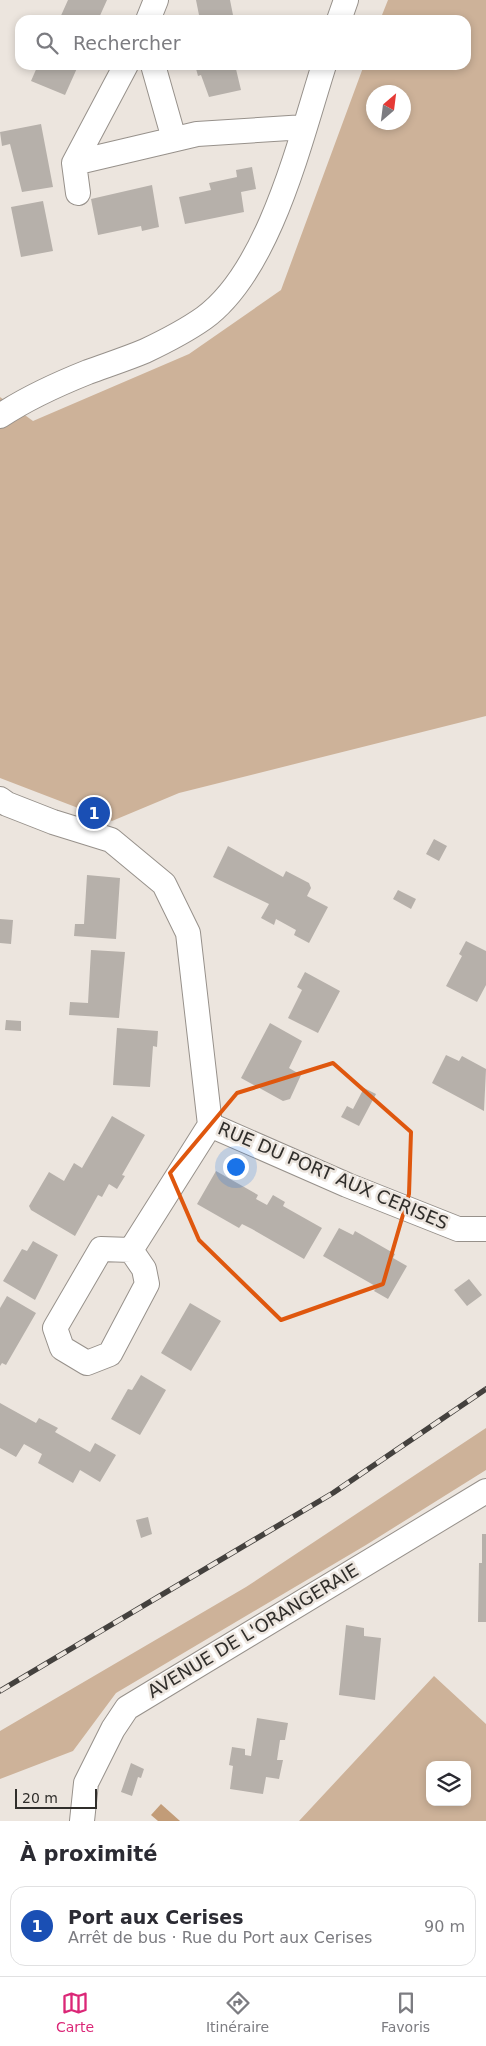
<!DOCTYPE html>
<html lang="fr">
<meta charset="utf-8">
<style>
body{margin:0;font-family:"DejaVu Sans",sans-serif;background:#f7f7f7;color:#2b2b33}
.controls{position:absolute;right:15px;bottom:15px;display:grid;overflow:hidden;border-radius:10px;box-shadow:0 2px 8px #0003}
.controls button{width:45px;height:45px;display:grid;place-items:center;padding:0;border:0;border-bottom:1px solid #e1e1e2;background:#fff;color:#2b2b33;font:25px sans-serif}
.compass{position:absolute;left:366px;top:85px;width:45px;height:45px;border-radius:50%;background:#fff;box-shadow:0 2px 8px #0003;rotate:28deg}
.scale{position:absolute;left:15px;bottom:12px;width:82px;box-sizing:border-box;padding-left:5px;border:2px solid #302e2b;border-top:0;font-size:14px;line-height:18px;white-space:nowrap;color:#302e2b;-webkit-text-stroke:4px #ece5de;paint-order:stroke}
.you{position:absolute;left:235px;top:1166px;width:18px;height:18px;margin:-12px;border:4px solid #fff;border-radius:50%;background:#1a73e8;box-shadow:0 0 0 8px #1a73e833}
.badge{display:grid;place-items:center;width:32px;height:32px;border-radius:50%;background:#db2777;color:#fff;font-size:16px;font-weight:700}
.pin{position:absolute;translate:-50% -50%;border:2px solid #fff;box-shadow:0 1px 5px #0006}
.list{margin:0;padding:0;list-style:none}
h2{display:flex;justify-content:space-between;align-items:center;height:65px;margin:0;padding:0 20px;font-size:21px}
h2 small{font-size:16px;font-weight:400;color:#7c7c81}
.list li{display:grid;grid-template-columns:32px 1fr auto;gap:15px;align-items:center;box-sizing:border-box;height:80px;margin:0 10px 10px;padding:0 10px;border:1px solid #e1e1e2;border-radius:15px}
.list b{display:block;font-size:19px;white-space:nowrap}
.list p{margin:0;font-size:16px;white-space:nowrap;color:#7c7c81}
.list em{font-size:16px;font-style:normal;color:#7c7c81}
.icon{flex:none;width:28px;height:28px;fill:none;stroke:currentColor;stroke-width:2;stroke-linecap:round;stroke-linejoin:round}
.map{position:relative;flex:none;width:486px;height:1821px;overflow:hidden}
.search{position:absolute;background:#fff;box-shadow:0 2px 8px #0003;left:15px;right:15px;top:15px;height:55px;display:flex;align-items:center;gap:12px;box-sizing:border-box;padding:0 18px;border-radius:15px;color:#7c7c81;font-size:19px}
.sheet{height:155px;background:#fff}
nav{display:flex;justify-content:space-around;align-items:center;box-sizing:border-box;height:70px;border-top:1px solid #e1e1e2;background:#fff;font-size:14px;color:#7c7c81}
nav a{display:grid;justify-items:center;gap:2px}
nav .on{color:#db2777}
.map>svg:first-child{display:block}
.green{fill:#cdb299;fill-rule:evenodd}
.water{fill:#c29c78}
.building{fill:#b6b0aa}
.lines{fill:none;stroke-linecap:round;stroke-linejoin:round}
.minor-casing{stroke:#97918b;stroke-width:26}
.minor{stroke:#fff;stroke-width:24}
.rail-casing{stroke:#44413e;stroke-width:5.5}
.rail{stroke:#ece5de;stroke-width:4;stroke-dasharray:11;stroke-linecap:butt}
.marked{fill:none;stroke:#df570e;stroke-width:4;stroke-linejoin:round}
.labels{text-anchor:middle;stroke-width:5;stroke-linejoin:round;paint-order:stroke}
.street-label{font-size:18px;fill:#302e2b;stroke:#ece5de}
</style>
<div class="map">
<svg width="486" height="1821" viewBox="0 0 486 1821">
<rect width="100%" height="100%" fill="#ece5de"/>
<path class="green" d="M388,0H486V716L179,793L112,821L0,778V397L33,421L189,354L281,290L364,65H466V20H380ZM374,92H404V122H374Z
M486,1428V1470L366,1545L116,1693L73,1751L0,1779V1731L246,1587Z
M434,1676L486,1724V1821H299ZM430,1765H467V1802H430Z"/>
<path class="water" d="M161,1804L180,1821H158L151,1815Z"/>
<path class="building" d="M68,0H107L98,20H59Z
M196,0H230L234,20H200Z
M38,65L78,66L65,95L31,81Z
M195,65H235L241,90L209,97L201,75L198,76Z
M41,124L53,187L22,192L10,144L2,146L0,132Z
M252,167L256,189L241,192L244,212L185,224L179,197L211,190L209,183L237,177L236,170Z
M152,185L159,227L142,231L141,226L98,235L91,199Z
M43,201L53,251L21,257L11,207Z
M434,839L447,846L439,861L426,854Z
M228,846L283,877L286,871L309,883L311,888L307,896L328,907L309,943L294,935L296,930L276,919L274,925L261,918L269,904L213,877Z
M87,875L120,878L116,939L74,936L75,924H84Z
M398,890L416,899L411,909L393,899Z
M0,919L13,920L11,944L0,943Z
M466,941L486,951V985L477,1002L446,986L462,956L459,954Z
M91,950L125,952L119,1018L69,1015L70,1002L88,1003Z
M305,972L340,991L318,1033L288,1018L302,990L297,987Z
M6,1020L21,1021V1031L5,1030Z
M270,1023L302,1041L289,1068L301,1075L290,1099L283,1101L241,1078Z
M117,1028L158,1031L157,1047L153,1046L150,1087L113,1085Z
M446,1055L459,1061L462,1056L486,1069L484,1111L432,1083Z
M364,1088L376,1094L359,1126L341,1117L347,1106L353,1109Z
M112,1116L145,1135L122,1175L125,1176L117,1189L109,1184L102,1197L98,1195L75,1236L31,1210L29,1206L49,1172L64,1181L74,1163L82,1168Z
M216,1171L258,1195L256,1199L267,1205L273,1195L285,1202L283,1206L322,1228L304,1259L252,1229L242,1224L239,1228L197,1204Z
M339,1228L353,1235L355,1231L395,1254L393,1258L407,1266L388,1299L374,1291L377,1287L323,1256Z
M33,1241L58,1255L35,1300L3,1281L22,1249L27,1251Z
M469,1279L482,1295L467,1306L454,1290Z
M7,1296L36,1313L6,1365L2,1363L0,1366V1308Z
M190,1303L221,1321L191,1371L161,1353Z
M141,1375L166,1390L140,1435L111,1419L128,1389L132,1390Z
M0,1403L36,1423L39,1418L58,1428L55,1432L90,1452L95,1443L116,1455L100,1482L80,1470L73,1483L38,1463L42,1454L24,1444L16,1457L0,1448Z
M148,1517L152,1534L141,1538L136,1520Z
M482,1534H486V1622H478L479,1563H482Z
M346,1625L364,1628V1636L381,1638L375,1700L339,1695Z
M257,1718L288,1723L285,1740H280L277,1760H283L279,1779L266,1777L263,1794L230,1789L233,1766L229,1765L232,1747L245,1749V1755L251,1756Z
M131,1763L144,1769L141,1778L138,1777L132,1796L121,1792Z"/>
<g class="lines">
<g class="minor-casing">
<path id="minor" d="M148,20L156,0
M339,20L346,0
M126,65L74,163L197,134L305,127
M153,65L174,139
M74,163L78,193
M0,416C27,398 58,384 88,372C107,365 126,359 145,351C164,342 187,330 204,318C270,270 300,140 324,65
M0,799L7,804L53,822L111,840L164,884L188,933L210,1125L347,1185L458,1229H486
M131,1250L144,1269L147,1284L110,1354L87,1363L62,1348L55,1328L101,1249L131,1250L210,1125
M82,1821L86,1783L113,1729L127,1708L486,1491"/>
</g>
<use href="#minor" class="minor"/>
<g class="rail-casing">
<path id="rail" d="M0,1691L333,1493L486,1389"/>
</g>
<use href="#rail" class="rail"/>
</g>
<path class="marked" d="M333,1063L411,1132L409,1194L383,1284L281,1320L199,1240L170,1173L237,1093Z"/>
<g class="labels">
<g class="street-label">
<text transform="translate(333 1176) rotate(23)" y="6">RUE DU PORT AUX CERISES</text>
<text transform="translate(253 1631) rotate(-31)" y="6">AVENUE DE L'ORANGERAIE</text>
</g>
</g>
</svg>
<div class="controls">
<button><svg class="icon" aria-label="layers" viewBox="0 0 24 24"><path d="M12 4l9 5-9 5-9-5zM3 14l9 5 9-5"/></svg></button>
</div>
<svg class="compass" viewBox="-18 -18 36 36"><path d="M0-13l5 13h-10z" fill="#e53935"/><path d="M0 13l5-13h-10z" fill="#7c7c81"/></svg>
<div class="scale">20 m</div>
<div class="you"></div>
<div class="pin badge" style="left:94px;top:813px;background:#1a4fb4">1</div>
<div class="search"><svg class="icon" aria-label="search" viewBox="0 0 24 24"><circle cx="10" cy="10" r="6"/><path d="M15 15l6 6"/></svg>Rechercher</div>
</div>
<section class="sheet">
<h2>À proximité<small></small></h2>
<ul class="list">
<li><span class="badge" style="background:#1a4fb4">1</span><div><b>Port aux Cerises</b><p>Arrêt de bus · Rue du Port aux Cerises</p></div><em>90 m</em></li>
</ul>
</section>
<nav>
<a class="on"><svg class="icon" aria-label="map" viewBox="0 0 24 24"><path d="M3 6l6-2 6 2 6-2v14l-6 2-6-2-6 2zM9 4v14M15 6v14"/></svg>Carte</a>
<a><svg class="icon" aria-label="directions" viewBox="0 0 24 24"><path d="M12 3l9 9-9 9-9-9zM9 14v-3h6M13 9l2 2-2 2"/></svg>Itinéraire</a>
<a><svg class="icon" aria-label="saved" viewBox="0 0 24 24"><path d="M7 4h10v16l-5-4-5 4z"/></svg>Favoris</a>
</nav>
